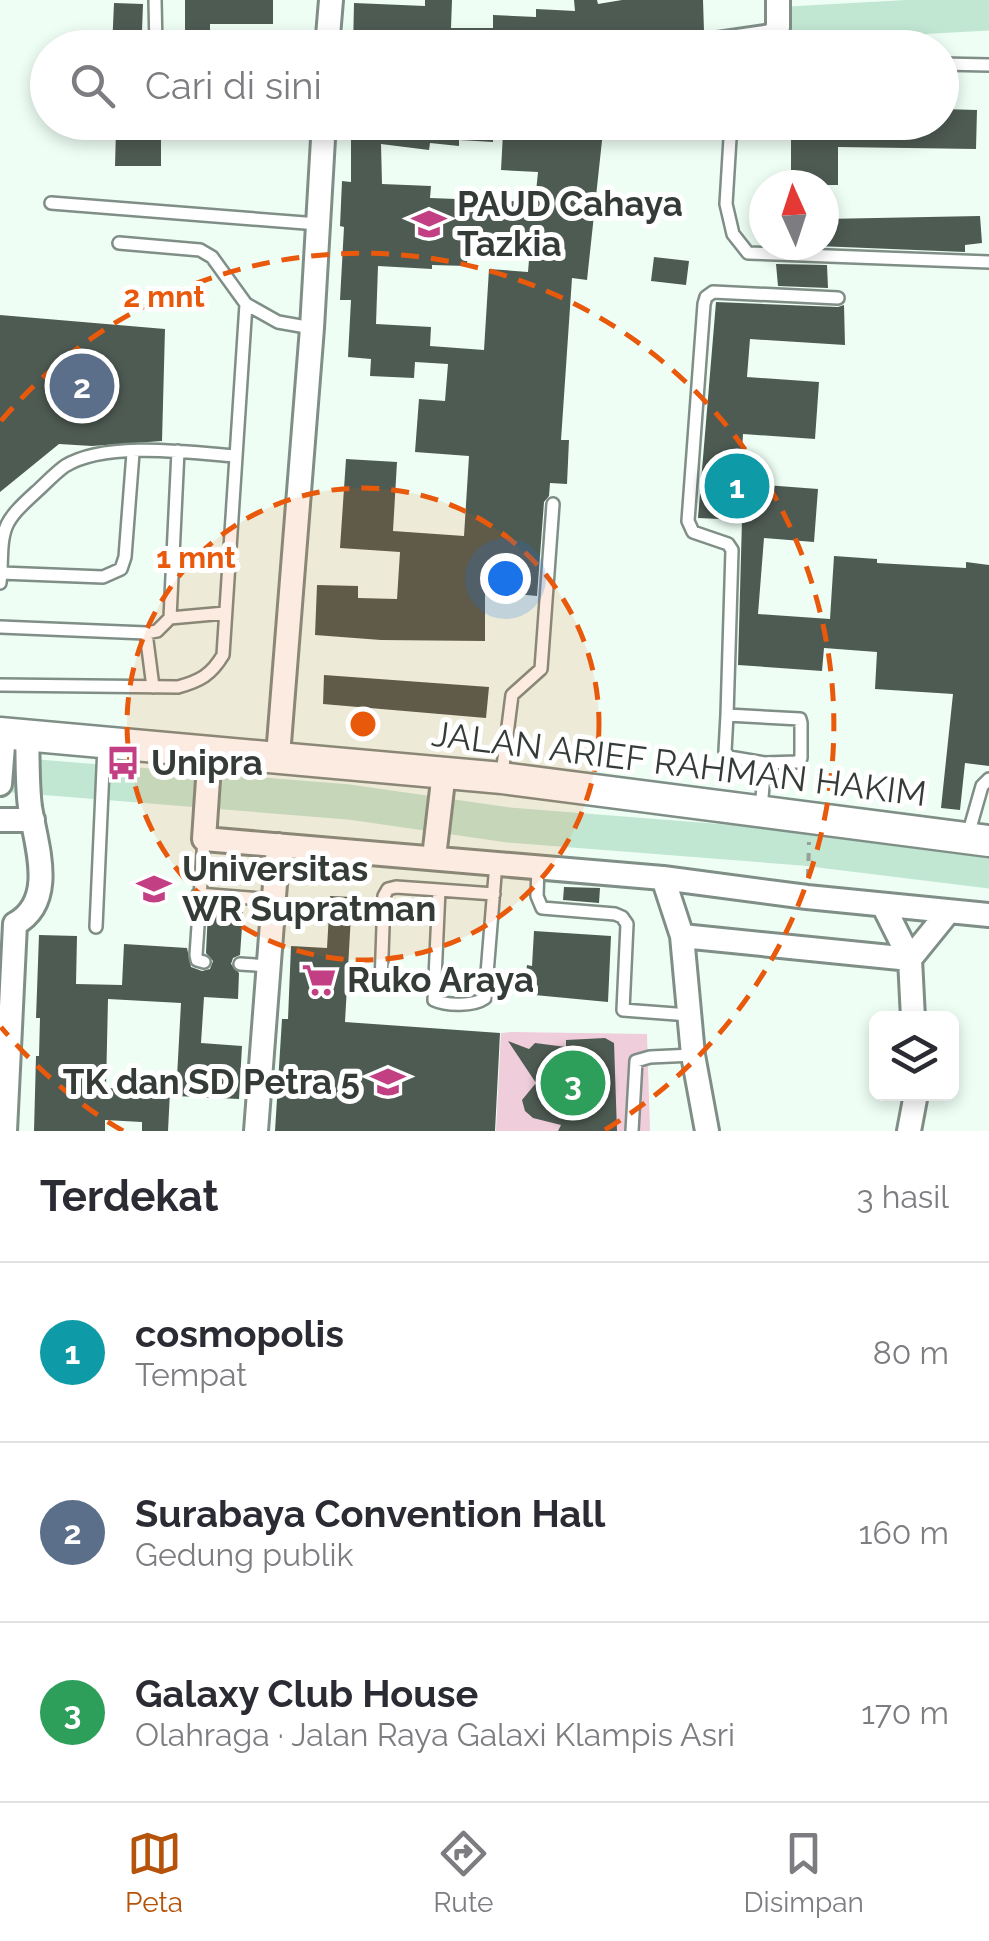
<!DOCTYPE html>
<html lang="id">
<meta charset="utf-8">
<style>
body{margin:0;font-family:Raleway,sans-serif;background:#f2f2f3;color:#2b2b33}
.controls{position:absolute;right:30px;bottom:30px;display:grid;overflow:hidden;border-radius:15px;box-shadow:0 5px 15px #0003}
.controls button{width:90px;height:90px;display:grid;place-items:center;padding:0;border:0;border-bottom:2px solid #e1e1e2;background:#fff;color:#2b2b33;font:50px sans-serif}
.compass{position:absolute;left:749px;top:170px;width:90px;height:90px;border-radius:50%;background:#fff;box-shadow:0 5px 15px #0003;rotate:357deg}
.you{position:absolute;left:505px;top:578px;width:35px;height:35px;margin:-25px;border:8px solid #fff;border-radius:50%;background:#1a73e8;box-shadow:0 0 0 15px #1a73e833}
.badge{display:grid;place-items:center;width:65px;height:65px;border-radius:50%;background:#b45309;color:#fff;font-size:32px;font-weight:700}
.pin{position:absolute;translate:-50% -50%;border:5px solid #fff;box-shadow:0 2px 10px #0006}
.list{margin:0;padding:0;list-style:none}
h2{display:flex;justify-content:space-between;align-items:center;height:130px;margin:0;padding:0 40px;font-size:42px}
h2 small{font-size:32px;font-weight:400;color:#7c7c81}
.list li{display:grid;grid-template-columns:65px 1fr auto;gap:30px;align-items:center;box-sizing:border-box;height:180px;padding:0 40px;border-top:2px solid #e1e1e2}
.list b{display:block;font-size:38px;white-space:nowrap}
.list p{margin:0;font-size:32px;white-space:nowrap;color:#7c7c81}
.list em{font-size:32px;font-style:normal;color:#7c7c81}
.icon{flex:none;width:55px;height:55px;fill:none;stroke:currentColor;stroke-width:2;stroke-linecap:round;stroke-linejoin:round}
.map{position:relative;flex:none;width:989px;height:1131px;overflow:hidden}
.search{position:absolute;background:#fff;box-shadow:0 5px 15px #0003;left:30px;right:30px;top:30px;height:110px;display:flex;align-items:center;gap:25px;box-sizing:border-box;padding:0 35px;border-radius:55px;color:#7c7c81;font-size:38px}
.sheet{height:670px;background:#fff}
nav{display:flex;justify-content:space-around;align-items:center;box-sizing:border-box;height:140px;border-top:2px solid #e1e1e2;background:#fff;font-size:28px;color:#7c7c81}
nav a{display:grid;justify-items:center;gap:5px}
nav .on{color:#b45309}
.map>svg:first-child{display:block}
.green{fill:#efcdda}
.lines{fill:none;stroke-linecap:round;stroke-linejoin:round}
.river{stroke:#c1e7d2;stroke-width:35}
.building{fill:#4e5b53;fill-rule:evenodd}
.lane-casing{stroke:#7f8e86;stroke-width:16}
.street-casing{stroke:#7f8e86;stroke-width:28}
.secondary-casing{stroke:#7f8e86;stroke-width:35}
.path{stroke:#95a19a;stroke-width:4;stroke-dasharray:8 8;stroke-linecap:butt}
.lane{stroke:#fff;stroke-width:11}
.street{stroke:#fff;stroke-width:22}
.secondary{stroke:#fff;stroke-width:30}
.ring{fill:none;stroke:#e8590c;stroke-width:5;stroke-dasharray:18 12}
.labels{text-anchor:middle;stroke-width:10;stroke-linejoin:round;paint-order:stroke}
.poi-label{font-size:35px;font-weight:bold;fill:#353c38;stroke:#fff;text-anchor:start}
.street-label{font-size:35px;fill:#353c38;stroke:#fff}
.centre{fill:#e8590c;stroke:#fff;stroke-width:5}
.ring-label{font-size:30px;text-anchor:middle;font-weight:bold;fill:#e8590c;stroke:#fff;stroke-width:10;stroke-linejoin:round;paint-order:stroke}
</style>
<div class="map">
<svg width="989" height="1131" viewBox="0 0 989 1131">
<rect width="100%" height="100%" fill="#eefef5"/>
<path class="green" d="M512,1032L647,1034L650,1131H496L501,1033Z"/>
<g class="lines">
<path class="river" d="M789,24L989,13
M0,774L349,802L508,825L802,848L989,871"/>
</g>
<path class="building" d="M185,0H273V24H210V33H185Z
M425,0H452L451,28H493V15L536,17V9L575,11L574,0H597L598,4L622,0H703L704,31L686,33L675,43L661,48H612L611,36L579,37V40L529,38L528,42L508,41V44L480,45V48H353L354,3L425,6Z
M114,3L143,4L142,31L136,30V48H112Z
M942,109L977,110L976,149L838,147V185H791V122H942Z
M439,122H493V142L459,140V146L430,143L429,150L381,144L382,184L431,186L430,198L535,202L538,172L501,170L503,133L542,135L544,122H604L587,280L572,278L561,440H569L567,484L550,483L549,496L544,502L537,596L485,591V641L381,640L315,635L317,585L358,586V598L397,599L400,552L340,548L346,459L397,462L393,531L464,536L469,456L415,452L419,399L445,401L448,364L415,362L414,378L370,376L371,359L348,357L351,300H340L344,227L340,226L342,181L351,182V132L399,131L400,123L438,127ZM468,233L531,236L528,272L489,269L484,350L430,346L431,327L376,324L378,266L432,269V265L467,266Z
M116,130H161V166H115Z
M980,216L982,243L965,245V252L793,245H824V219Z
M654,257L689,261L686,285L651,281Z
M776,264L827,265L828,288L778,286Z
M716,302L838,307L844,305L845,345L750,339L747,377L819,382L815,439L743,434L740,483L818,489L814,542L764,538L758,614L830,619L834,556L877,559V563L966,568V562L989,565V766L965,763L960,810L941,808L953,694L875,689L877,652L824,648L822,671L738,665L742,520L698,518Z
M0,315L165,329L162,441L92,446L59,444L0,492Z
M324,675L489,687L486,718L323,704Z
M564,887L600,888L599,903L563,900Z
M330,896L352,897L345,1022L500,1033L495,1131H275L282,1019H288L291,946L327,948Z
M208,910L243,912L240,955L233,958L231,964L239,973L238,999L204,997L201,1043L242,1046L239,1099L176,1096L181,1003L108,999L106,1088L170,1091L168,1131H142V1122L105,1120V1131H34L36,1056H39L40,1018H36L39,935L77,936L76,984L122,985L124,944L187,948L191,967L202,971L210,969L213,961L206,953Z
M534,931L611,936L608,1002L524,994L527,965L532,966Z
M605,1038L614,1043L617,1131H558L561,1125L533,1118L525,1111L522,1100L536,1083L508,1041L529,1049L535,1043L566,1047V1040Z"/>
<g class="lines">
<g class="lane-casing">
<path id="lane" d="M155,0L156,48
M942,64L989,65
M731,122L726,204L733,234L748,253L989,262
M51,203L318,224
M119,243L200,250L212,257L246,304L278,322L312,328
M1,573C2,527 2,523 36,492C45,484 55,473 65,466C105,441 189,452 235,456
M0,583L1,573L103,577L121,569L125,557L133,453
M170,618L225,613
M0,627L146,633L157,631L170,618L178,451
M146,633L153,687
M0,685L178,687C200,681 211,675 223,655L246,304
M727,715L725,751L729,757L765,763
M502,774L512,695L541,669L553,504
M761,809L765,763L797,762L801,758V723L800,719L727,715L732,550L728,544L693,532L688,521L704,304L706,297L713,292L838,298
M968,835L982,786L989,779
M204,839L196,955L197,960L204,962
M538,867L537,896L542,908L615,914L622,917L627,924L623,1010L689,1015
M439,890L494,894
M198,894L274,900
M96,927L104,746
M240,964L269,966
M381,985L384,896L388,889L396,887L439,890L434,1000C447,1006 474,1006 485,998L496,863
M632,1131L636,1061L650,1057L693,1055"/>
</g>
<g class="street-casing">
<path id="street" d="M327,48L331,0
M689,48L772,36L778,28V0
M210,750L204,839L663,878L807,897L989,915
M278,756L312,328L324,122
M0,784L4,733
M0,820H33
M434,857L444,772
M663,878L682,936L693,1055L707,1131
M883,905L910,959L913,1018
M15,924C57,901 36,845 30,807C27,784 28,759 27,735
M682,936L910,959
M910,959L949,911
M5,1131L15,924
M256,1131L278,845
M909,1131L916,1094"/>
</g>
<g class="secondary-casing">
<path id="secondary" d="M0,733L502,778L989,841"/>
</g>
<path class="path" d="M808,877L809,842"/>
<use href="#lane" class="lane"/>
<use href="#street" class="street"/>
<use href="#secondary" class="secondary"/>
</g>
<circle cx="363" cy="724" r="236" fill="#e8590c" fill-opacity=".12"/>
<g class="ring">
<circle cx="363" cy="724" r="236"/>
<path d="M123 1131A472 472 0 0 1 1 1027M1 421A472 472 0 1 1 603 1131"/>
</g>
<defs>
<g id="school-bare" transform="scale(2.7)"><path d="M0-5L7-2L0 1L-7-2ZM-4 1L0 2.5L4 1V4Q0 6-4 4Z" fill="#c33f84" stroke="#fff" stroke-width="2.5" paint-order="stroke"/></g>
<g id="bus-bare" transform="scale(2.7)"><path d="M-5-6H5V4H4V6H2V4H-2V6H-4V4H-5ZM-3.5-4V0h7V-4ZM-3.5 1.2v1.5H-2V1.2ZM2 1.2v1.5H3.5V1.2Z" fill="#c33f84" stroke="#fff" stroke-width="2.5" paint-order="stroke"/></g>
<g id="university-bare" transform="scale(2.7)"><path d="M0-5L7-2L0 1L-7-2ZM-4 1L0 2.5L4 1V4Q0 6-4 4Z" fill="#c33f84" stroke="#fff" stroke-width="2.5" paint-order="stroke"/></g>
<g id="supermarket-bare" transform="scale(2.7)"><path d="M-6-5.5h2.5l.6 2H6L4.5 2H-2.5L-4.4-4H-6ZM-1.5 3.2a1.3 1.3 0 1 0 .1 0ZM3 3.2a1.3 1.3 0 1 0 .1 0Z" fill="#c33f84" stroke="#fff" stroke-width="2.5" paint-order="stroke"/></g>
</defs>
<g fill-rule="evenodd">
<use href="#school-bare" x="429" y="224"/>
<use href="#bus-bare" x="123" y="763"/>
<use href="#university-bare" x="154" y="889"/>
<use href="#supermarket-bare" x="319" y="980"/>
<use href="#school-bare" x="388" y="1082"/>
</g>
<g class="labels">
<g class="poi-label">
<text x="457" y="216">PAUD Cahaya<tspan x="457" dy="40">Tazkia</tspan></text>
<text x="151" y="775">Unipra</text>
<text x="182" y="881">Universitas<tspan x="182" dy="40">WR Supratman</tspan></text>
<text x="347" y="992">Ruko Araya</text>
<text x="360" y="1094" text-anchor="end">TK dan SD Petra 5</text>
</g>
<g class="street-label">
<text transform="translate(679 764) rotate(7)" y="12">JALAN ARIEF RAHMAN HAKIM</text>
</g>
</g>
<circle cx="363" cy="724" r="15" class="centre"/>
<g class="ring-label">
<text x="164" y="307">2 mnt</text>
<text x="196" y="568">1 mnt</text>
</g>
</svg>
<div class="controls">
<button><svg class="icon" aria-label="layers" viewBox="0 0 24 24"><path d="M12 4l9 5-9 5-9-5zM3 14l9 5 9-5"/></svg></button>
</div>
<svg class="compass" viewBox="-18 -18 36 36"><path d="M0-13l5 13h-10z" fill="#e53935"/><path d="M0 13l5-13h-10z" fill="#7c7c81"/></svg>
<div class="you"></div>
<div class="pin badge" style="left:737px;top:486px;background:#0f9aa8">1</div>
<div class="pin badge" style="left:82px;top:386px;background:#5c6f8a">2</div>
<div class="pin badge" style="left:573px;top:1083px;background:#2e9e5b">3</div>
<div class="search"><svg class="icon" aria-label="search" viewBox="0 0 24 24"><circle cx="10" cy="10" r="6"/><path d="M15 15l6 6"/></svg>Cari di sini</div>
</div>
<section class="sheet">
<h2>Terdekat<small>3 hasil</small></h2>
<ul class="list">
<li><span class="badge" style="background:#0f9aa8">1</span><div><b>cosmopolis</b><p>Tempat</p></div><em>80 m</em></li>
<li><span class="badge" style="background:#5c6f8a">2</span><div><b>Surabaya Convention Hall</b><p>Gedung publik</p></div><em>160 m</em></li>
<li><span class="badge" style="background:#2e9e5b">3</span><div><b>Galaxy Club House</b><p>Olahraga · Jalan Raya Galaxi Klampis Asri</p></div><em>170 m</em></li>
</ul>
</section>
<nav>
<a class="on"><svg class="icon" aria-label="map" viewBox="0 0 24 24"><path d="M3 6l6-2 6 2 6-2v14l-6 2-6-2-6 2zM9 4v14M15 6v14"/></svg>Peta</a>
<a><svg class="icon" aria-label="directions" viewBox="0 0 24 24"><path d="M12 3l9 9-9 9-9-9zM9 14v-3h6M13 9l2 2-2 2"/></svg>Rute</a>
<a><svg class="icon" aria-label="saved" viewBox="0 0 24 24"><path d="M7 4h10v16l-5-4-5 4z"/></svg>Disimpan</a>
</nav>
